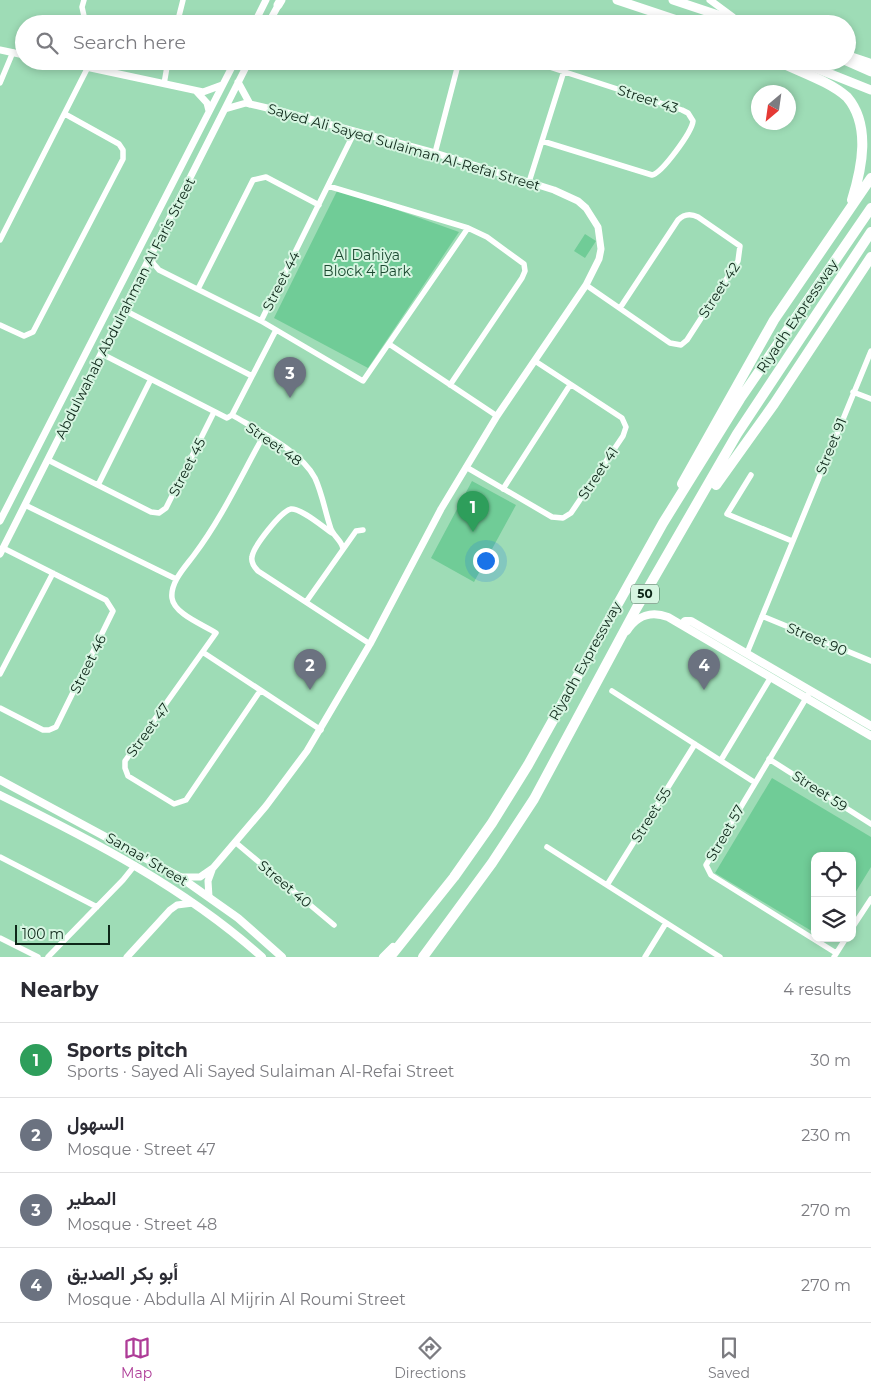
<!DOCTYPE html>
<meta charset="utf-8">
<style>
body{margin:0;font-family:Montserrat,Vazirmatn,sans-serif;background:#f2f2f3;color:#2b2b33}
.controls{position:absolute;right:15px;bottom:15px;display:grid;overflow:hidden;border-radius:10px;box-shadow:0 2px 8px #0003}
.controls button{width:45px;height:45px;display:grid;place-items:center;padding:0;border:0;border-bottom:1px solid #e1e1e2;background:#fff;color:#2b2b33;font:25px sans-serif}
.compass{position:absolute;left:751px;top:85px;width:45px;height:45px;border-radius:50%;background:#fff;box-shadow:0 2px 8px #0003;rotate:209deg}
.scale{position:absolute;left:15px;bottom:12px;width:95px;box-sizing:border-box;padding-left:5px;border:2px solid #0e2719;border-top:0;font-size:14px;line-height:18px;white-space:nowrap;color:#0e2719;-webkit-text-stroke:4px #d6f5e1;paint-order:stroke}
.you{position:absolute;left:485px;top:560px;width:18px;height:18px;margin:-12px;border:4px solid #fff;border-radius:50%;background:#1a73e8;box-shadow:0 0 0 8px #1a73e833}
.badge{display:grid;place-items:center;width:32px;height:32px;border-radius:50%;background:#ae3c97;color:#fff;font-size:16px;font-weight:700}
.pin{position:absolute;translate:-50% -41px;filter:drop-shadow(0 1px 2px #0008)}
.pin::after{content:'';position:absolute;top:26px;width:18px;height:15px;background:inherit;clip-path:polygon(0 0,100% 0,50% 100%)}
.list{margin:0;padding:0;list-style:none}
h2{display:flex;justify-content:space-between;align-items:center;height:65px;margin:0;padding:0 20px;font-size:21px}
h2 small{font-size:16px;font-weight:400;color:#7c7c81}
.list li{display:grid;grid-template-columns:32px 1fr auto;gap:15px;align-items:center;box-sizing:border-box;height:75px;padding:0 20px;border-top:1px solid #e1e1e2}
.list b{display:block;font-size:19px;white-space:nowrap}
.list p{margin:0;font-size:16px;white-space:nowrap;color:#7c7c81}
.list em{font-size:16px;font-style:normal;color:#7c7c81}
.icon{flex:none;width:28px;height:28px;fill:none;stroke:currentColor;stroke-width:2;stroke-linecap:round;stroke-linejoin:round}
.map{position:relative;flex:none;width:871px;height:957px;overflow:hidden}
.search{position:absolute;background:#fff;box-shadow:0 2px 8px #0003;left:15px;right:15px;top:15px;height:55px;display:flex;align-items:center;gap:12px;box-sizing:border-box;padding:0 18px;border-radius:28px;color:#7c7c81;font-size:19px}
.sheet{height:365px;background:#fff}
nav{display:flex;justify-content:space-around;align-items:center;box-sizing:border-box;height:70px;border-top:1px solid #e1e1e2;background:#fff;font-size:14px;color:#7c7c81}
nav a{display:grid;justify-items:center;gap:2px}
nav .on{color:#ae3c97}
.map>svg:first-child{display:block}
.green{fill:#70cc97}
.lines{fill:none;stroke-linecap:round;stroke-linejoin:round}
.minor{stroke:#fff;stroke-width:5.5}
.tertiary{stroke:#fff;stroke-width:7}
.secondary{stroke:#fff;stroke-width:8}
.primary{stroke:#fff;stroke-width:9}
.motorway{stroke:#fff;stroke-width:10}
.labels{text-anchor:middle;stroke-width:4;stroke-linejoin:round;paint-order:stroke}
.shield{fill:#d6f5e1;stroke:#4a6555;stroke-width:1}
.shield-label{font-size:12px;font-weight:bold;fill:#0e2719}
.street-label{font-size:14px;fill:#0e2719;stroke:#d6f5e1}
.park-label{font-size:14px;fill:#1d4931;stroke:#d6f5e1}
</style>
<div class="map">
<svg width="871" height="957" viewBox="0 0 871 957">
<rect width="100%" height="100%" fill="#9edcb6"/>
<path class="green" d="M338,189L459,232L368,368L274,318Z
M585,234L596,241L585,258L574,251Z
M472,481L516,505L474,582L431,558Z
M772,778L871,837V867L852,898V856H815V933L715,873Z"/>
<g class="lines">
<path class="minor" d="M84,0L82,7L84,16L92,21L103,24
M177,24L183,0
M531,61L682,110L688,113L693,121C692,132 662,173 652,175L542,141
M0,83L13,52
M164,84L168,61
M435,153L459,61
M529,182L564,71
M328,186L468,228L487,237L524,264L525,271L522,278L450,385
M0,240L88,67
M152,255L153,263L159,270L261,321L363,381L468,228
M586,285L670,343L681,345L687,340L738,261L740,246L698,217C690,213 684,214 678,220L620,308
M198,289L253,180L266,177L319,205
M124,310L252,376
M261,321L355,131
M0,325L24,336L33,332L123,159V150L119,144L65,114
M389,344L497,416
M102,354L227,418L232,415
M853,392L871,399
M232,415C257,430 301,451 315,478C322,493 325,511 330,526C332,536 342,540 343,549
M232,415L276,330
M48,460L151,512L159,513L166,508L214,412
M466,467L552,517L563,518L571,513L623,436L626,427L622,418L535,361
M751,475L727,514L792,541
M98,485L151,379
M503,489L570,385
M25,505L176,579
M332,533C323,527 301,508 291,509C281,511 253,547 252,557C251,562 254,567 258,571L370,644
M306,602L356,531L363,530
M762,616L871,661
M204,653L321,730
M747,653L871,351
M0,674L53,573
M260,691L186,800L174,804L128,776L125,768V761L216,633C204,625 174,614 172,598C170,582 186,566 194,555C222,518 242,474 264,435
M612,691L754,782
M808,695L706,865L711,875L836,953
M0,708L43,730H49L56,727L113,611L106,600L3,548
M769,759L871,824
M721,760L771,677
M235,842L334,925
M547,847L720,957
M0,857L97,907
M607,885L695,744
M852,928L871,899
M0,938L38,957
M48,957L123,880L135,865
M645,957L666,923
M834,957L846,938"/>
<path class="tertiary" d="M710,0L733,17
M254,24L266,0
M268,24L280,2
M0,50L24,55
M58,61L203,92L222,85
M238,82L250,104
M196,91L207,103L209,111
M0,521L235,61
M0,554L249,61
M181,877H200L213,868L266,806L307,751L370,644L441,509L497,416L586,285L599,259L601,249L598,227L586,208L578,201L554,190L435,153L280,111L246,103L225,109
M209,897L208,881L212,870
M127,957L170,910L177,905L193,903"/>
<path class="secondary" d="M682,625L685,621H691L871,726
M627,631C637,615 652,611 668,617L871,736
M0,780L180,877L238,918L282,957
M0,795C92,840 185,888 262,957
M383,957L393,947"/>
<path class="primary" d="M617,0L689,24
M673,0L745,24
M278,5L281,0
M798,61L871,90
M846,61L871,72"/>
<path class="motorway" d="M847,56L871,64
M778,61C800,72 829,81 847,97C871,125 862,168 852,200
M682,484L774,320L871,178
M716,485L774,404L871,257
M390,957L454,877L492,823L528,765L663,523L740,399L871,208
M423,957L492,863L534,799L636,609L737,434L871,232"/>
</g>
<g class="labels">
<rect class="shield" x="631" y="584.5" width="28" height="19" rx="4"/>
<g class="shield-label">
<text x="645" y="598">50</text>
</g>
<g class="street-label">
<text transform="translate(648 99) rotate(18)" y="5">Street 43</text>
<text transform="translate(404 147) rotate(16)" y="5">Sayed Ali Sayed Sulaiman Al-Refai Street</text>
<text transform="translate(281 281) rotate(-63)" y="5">Street 44</text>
<text transform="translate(719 290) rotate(-57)" y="5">Street 42</text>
<text transform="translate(125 308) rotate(-63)" y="5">Abdulwahab Abdulrahman Al Faris Street</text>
<text transform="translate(797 316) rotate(-56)" y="5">Riyadh Expressway</text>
<text transform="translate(274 444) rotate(35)" y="5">Street 48</text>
<text transform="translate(831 446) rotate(-68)" y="5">Street 91</text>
<text transform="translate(187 467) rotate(-63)" y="5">Street 45</text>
<text transform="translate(598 473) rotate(-56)" y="5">Street 41</text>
<text transform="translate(817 639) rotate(23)" y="5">Street 90</text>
<text transform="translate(585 661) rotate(-61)" y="5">Riyadh Expressway</text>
<text transform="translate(88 664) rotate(-64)" y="5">Street 46</text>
<text transform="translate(148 730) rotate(-54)" y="5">Street 47</text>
<text transform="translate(820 791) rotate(33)" y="5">Street 59</text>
<text transform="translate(651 815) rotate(-58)" y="5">Street 55</text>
<text transform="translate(725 833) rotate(-60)" y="5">Street 57</text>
<text transform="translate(147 859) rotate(30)" y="5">Sanaa' Street</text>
<text transform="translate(285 884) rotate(40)" y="5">Street 40</text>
</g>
<g class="park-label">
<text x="367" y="260">Al Dahiya<tspan x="367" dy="16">Block 4 Park</tspan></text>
</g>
</g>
</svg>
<div class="controls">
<button><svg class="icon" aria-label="locate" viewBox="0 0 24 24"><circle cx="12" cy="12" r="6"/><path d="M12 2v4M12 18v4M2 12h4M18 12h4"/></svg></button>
<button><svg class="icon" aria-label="layers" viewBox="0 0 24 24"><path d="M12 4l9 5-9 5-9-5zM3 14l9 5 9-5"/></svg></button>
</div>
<svg class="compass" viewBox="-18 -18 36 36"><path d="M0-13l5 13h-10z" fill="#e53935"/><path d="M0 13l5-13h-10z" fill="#7c7c81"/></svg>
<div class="scale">100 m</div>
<div class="you"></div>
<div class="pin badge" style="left:473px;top:532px;background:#2e9e5b">1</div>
<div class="pin badge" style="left:310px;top:690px;background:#6b7280">2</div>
<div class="pin badge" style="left:290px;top:398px;background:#6b7280">3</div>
<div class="pin badge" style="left:704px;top:690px;background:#6b7280">4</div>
<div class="search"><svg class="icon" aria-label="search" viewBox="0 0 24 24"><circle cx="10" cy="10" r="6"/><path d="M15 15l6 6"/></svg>Search here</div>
</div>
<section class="sheet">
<h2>Nearby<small>4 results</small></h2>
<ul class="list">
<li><span class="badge" style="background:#2e9e5b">1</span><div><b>Sports pitch</b><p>Sports · Sayed Ali Sayed Sulaiman Al-Refai Street</p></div><em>30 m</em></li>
<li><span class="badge" style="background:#6b7280">2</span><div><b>السهول</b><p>Mosque · Street 47</p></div><em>230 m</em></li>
<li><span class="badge" style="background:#6b7280">3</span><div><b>المطير</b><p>Mosque · Street 48</p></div><em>270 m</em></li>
<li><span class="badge" style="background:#6b7280">4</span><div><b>أبو بكر الصديق</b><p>Mosque · Abdulla Al Mijrin Al Roumi Street</p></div><em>270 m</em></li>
</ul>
</section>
<nav>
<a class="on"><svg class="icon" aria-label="map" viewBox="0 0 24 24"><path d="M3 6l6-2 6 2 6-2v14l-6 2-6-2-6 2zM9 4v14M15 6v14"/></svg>Map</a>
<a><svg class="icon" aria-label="directions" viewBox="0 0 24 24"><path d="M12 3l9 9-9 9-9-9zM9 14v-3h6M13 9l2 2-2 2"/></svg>Directions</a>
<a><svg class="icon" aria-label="saved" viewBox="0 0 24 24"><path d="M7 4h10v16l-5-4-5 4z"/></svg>Saved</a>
</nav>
